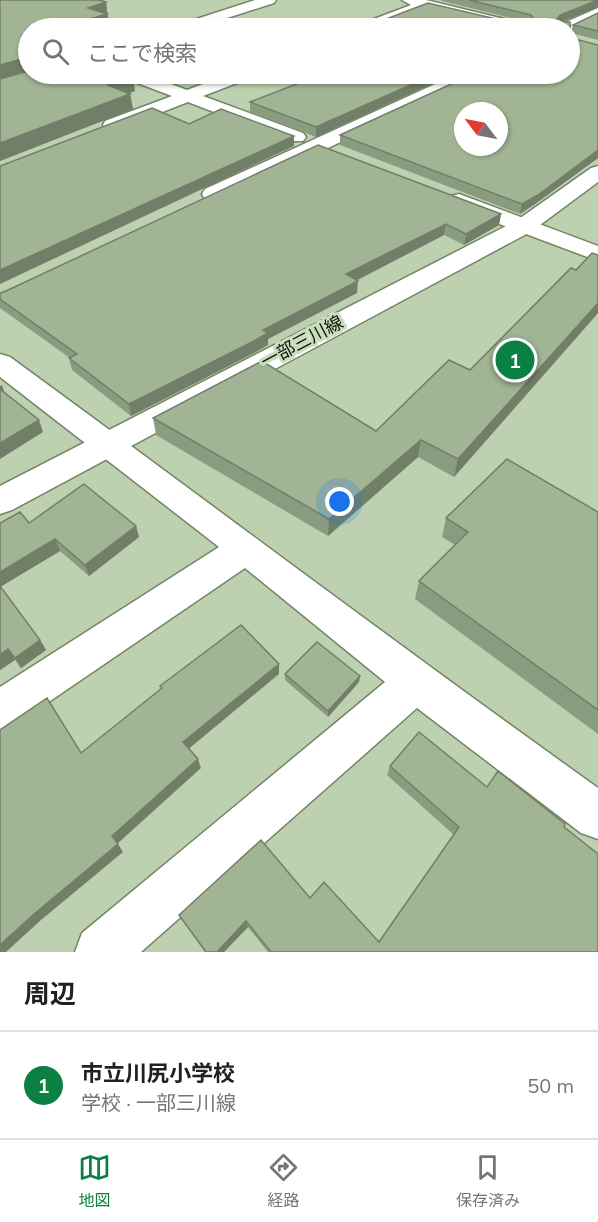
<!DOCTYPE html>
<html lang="ja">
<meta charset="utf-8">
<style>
body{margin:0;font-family:Mulish,"Noto Sans JP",sans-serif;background:#f2f2f2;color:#202124}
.compass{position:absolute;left:454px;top:102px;width:54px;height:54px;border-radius:50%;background:#fff;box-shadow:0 2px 4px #0004;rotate:302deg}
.you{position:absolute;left:340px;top:502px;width:21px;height:21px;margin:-15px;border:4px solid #fff;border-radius:50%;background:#1a73e8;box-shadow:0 0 0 9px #1a73e833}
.badge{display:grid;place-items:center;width:39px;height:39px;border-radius:50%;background:#0b8043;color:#fff;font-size:20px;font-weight:700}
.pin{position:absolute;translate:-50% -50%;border:3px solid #fff;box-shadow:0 2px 6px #0006}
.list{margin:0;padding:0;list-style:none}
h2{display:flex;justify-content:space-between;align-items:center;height:78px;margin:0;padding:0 24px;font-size:26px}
h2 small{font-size:20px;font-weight:400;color:#757577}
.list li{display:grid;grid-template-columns:39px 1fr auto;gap:18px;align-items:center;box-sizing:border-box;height:108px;padding:0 24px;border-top:2px solid #e0e0e0}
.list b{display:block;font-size:22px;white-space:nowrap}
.list p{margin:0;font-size:20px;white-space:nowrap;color:#757577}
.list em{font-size:20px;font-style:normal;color:#757577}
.icon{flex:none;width:33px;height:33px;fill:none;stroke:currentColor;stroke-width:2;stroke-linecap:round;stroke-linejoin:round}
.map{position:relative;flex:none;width:598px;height:952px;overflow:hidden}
.search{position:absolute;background:#fff;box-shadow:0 2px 4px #0004;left:18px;right:18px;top:18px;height:66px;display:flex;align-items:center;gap:15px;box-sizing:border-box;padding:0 21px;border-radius:33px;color:#757577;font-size:22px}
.sheet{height:186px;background:#fff}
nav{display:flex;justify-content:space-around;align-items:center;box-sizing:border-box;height:84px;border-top:2px solid #e0e0e0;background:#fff;font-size:16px;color:#757577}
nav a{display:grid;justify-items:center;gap:3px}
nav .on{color:#0b8043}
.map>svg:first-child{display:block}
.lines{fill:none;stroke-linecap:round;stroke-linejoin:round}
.minor-casing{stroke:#728566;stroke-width:3}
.major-casing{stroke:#728566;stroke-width:3}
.minor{fill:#fff;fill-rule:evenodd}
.major{fill:#fff;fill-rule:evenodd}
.wall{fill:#8a9c80;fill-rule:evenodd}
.shaded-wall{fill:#717f68}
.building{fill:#a1b595;stroke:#717f68;stroke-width:1.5;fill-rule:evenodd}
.labels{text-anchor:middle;stroke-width:6;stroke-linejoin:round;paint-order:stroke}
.street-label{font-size:18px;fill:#0e1509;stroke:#cadebd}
</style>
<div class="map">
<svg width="598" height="952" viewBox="0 0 598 952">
<rect width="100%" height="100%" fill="#bdd1b0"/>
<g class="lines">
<g class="minor-casing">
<path id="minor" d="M255,0H276L274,3L196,28H176L178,25Z
M402,0H426L529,25L531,28H508L427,8L375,28H356L358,25L411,5Z
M598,8V17L570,31V28H557L559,25Z
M122,74H144L187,90L230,74H252L250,78L203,96L303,133L306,137L303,141H289L188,102L119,129H105L103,125L105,121L172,96L124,78Z
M457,74H477L475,78L221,199L213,200L205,199L202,194L205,189Z
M459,194L598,246V261L451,206L448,201L451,196Z
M0,354L10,357C206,500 400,647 598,788V839L581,833L417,708L141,952H75L82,933L385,682L245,568L15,725L0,731V687L219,547L0,377Z"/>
</g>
<g class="major-casing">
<path id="major" d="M598,166V182L532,231L12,510L0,514V486L516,221L591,168Z"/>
</g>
<use href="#minor" class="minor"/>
<use href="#major" class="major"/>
</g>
<path class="wall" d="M0,0L106,2L109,27L28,28V74L135,91L128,93L130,94L133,109L0,161Z
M441,0H598V7L561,22H570L571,38L598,45V158L535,204L520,214L340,145V135L473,74H570V28H380L381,21L428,3L509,22L523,21L442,1ZM463,111H499V147H463Z
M598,13V40L571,33L573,25Z
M300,74H453L316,137L250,112V102L300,83Z
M501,214L499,225L464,245L444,235L356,280L357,293L268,339V345L252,354L131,416L72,370L69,358H70L0,308V293Z
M598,255V313L454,477L418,457L328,536L156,435L153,418L376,431L470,370L576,270Z
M598,512V734L415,599L419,581L455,545L442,537L446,518Z
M0,523H29L136,526L139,537L89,576L60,551L0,587L40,640L46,650L21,668L15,660L0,670Z
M285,674L359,682L328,717L285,680Z
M390,766L487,787L564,827L598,952H268L248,927L224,952H205L179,915L310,898L379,942L454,835L387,775Z"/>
<path class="shaded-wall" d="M598,0V7L558,23L557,19L560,15Z
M106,2L109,27L106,28H59L88,8Z
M25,58L28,72L0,80V65Z
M435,74H453L316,137V127Z
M133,76L135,91L111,100L108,85Z
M130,94L133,109L0,161V143Z
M294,136V146L0,284V270Z
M598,150V158L535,204L520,214L522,204Z
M501,214L499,225L464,245L466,234Z
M446,224L444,235L346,286V274Z
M358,281L357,293L268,339V345L252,354L131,416L129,404L263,330Z
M598,303V313L454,477L458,459Z
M2,385L6,397L0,393V386Z
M39,420L43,432L0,459V443Z
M421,440L418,457L328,536L329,519Z
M136,526L139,537L89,576L85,565Z
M55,539L60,551L0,587V572Z
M40,640L46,650L21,668L15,658Z
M8,649L15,660L0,670V655Z
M279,664V674L186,751L183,742Z
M360,676L359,682L328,717V711Z
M198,759L201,768L117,844L112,836Z
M118,844L123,852L41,920L6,952H0V945L34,914Z
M246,921L248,927L224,952H217Z"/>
<path class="building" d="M0,0H100L106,2L88,8L107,14L59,28H28V58H25L0,65Z
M469,0H598L560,15L557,19V22H570L571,38L598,45V150L538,195L522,204L340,135L473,74H570V28H384L381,21L428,3L509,22L535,20L531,15ZM463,111H499V147H463Z
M598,13V31L573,25Z
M28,71V74H126L133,76L108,85L130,94L0,143V79Z
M300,74H435L316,127L250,102L312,78Z
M152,108L189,124L221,109L294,136L0,270V166Z
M318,145L501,214L466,234L446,224L346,274L358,281L263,330L268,333L252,342L129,404L69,358L77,354L0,299V293L6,291Z
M592,253L598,255V303L458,459L421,440L329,519L153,418L262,361L376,431L449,360L470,370L571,268L576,270Z
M0,389L39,420L0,443Z
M507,459L598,512V710L419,581L468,532L446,518Z
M84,484L136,526L85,565L55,539L0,572V523L20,512L29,523Z
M0,586L40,640L15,658L8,649L0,655Z
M241,625L279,664L183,742L198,759L112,836L118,844L34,914L0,945V730L47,698L81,753L162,688L160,686Z
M317,642L360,676L328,711L285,674Z
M419,732L487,787L498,771L565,824L564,827L598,854V952H271L246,921L217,952H206L179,915L261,840L310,898L324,882L379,942L459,827L390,766Z"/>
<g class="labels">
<g class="street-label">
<text transform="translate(302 342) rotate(-28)" y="6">一部三川線</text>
</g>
</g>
</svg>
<svg class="compass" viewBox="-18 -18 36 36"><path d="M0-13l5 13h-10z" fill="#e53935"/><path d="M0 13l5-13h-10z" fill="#757577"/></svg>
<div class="you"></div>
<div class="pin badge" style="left:515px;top:360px">1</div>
<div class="search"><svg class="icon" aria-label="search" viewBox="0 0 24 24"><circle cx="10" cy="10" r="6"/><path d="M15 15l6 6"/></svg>ここで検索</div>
</div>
<section class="sheet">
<h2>周辺<small></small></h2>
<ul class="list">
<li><span class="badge">1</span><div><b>市立川尻小学校</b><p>学校 · 一部三川線</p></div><em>50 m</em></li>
</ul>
</section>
<nav>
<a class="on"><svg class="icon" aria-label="map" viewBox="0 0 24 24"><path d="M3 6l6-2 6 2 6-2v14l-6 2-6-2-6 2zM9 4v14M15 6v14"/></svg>地図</a>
<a><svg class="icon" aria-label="directions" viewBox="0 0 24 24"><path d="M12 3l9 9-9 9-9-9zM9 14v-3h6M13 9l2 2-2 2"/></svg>経路</a>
<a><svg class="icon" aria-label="saved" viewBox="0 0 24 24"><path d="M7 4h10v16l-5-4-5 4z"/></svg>保存済み</a>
</nav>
